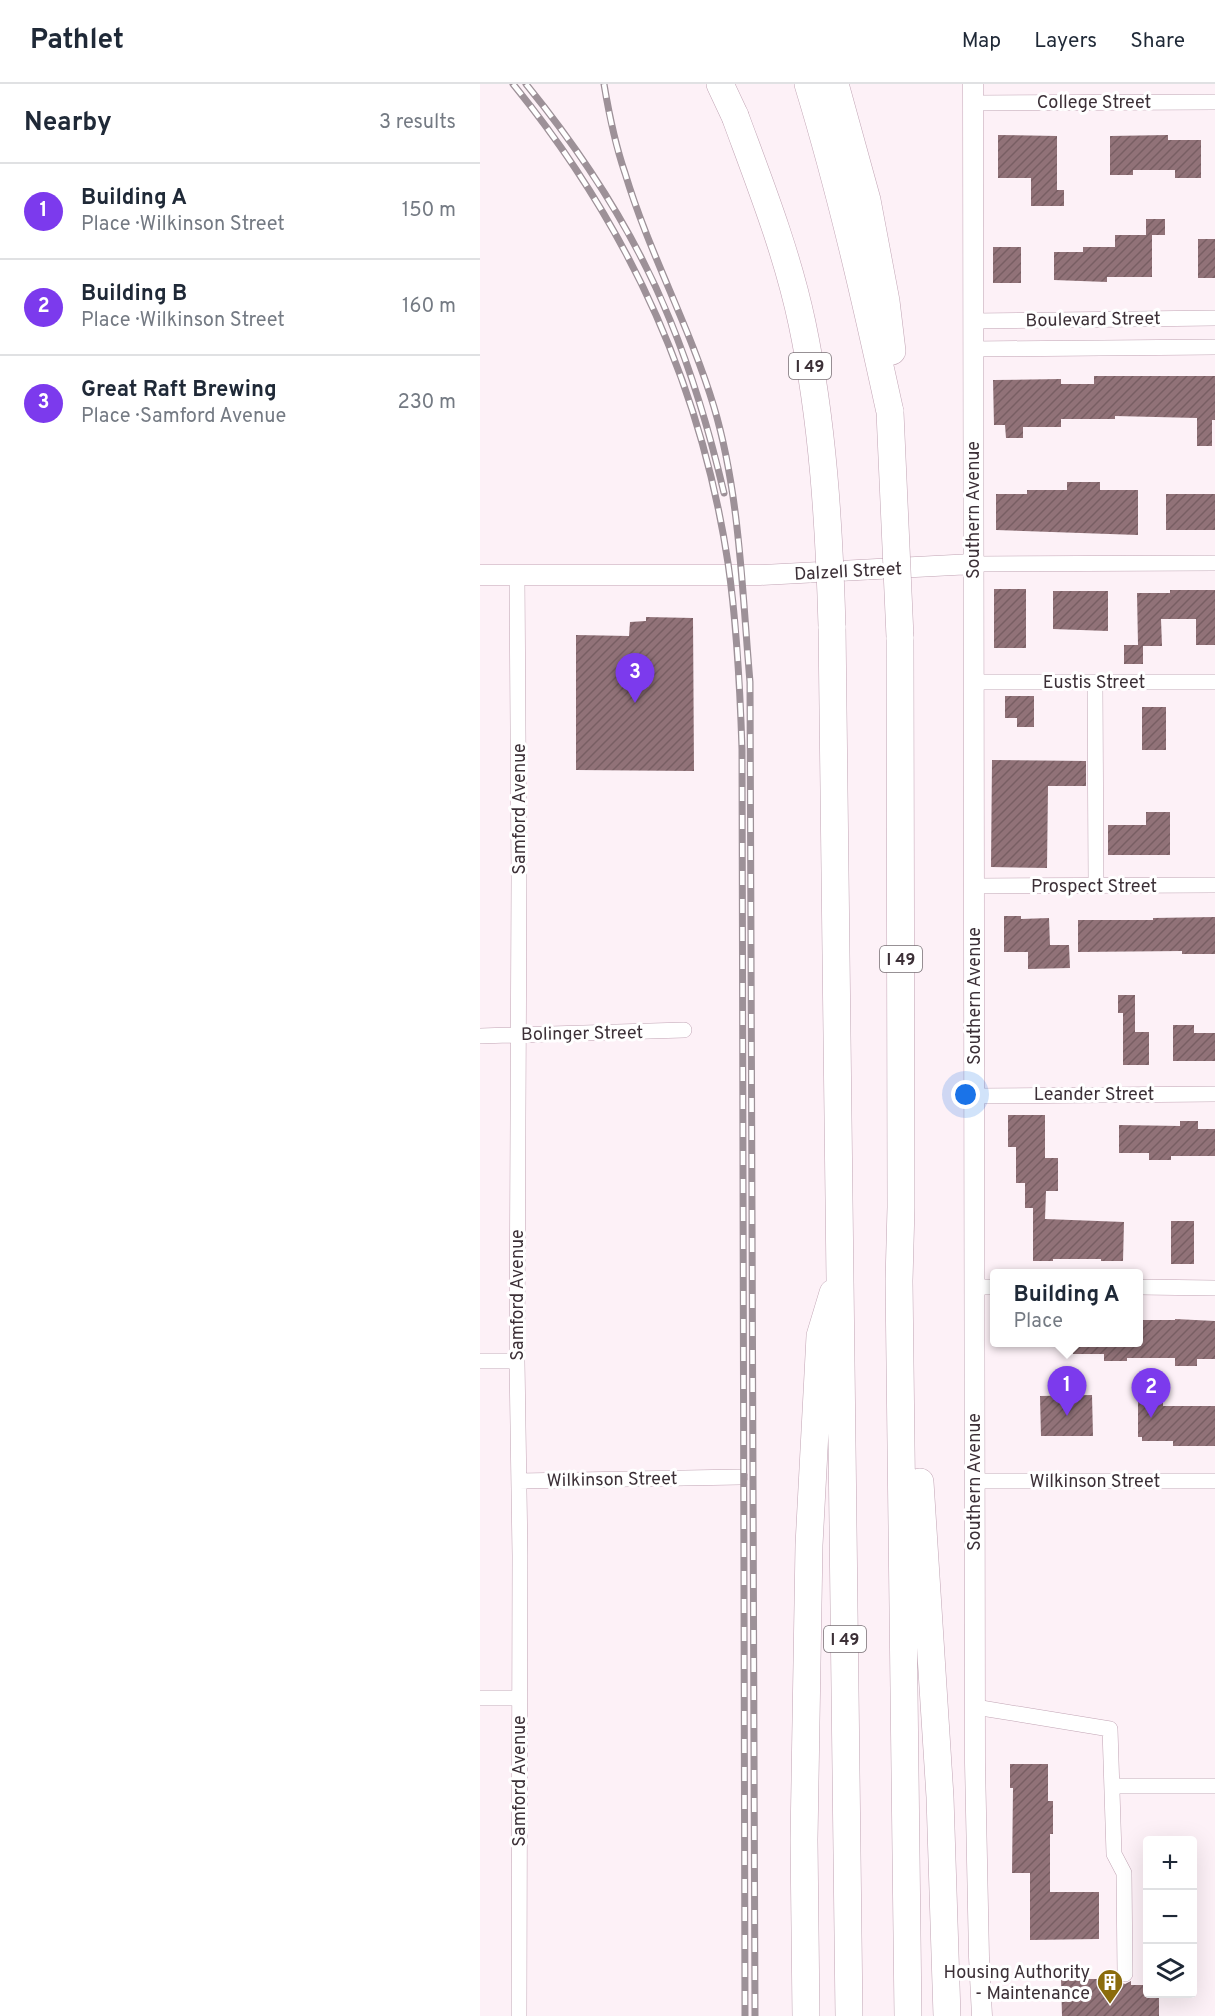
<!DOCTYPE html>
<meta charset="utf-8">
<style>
body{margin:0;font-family:Overpass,sans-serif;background:#f2f2f3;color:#1f2937}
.controls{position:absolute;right:18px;bottom:18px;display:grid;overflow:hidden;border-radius:6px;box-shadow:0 6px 24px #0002}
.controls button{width:54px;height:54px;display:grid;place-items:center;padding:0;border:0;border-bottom:2px solid #e0e1e3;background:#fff;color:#1f2937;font:30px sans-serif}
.you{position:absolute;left:486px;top:1011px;width:21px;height:21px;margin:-15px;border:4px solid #fff;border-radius:50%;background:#1a73e8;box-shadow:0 0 0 9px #1a73e833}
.badge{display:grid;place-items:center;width:39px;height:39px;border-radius:50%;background:#7c3aed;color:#fff;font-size:20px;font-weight:700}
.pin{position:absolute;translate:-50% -50px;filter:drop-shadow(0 2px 3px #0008)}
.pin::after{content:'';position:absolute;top:32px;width:21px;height:18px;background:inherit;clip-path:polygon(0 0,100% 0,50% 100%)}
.popup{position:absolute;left:510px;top:1185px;width:153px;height:78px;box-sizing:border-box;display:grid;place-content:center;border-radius:6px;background:#fff;filter:drop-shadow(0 2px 4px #0005);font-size:20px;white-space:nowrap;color:#747a83}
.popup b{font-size:22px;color:#1f2937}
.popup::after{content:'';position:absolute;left:50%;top:100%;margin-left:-12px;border:12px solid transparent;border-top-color:#fff}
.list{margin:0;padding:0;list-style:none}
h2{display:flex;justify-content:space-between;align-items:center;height:78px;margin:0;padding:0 24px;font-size:26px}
h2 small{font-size:20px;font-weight:400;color:#747a83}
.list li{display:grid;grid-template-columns:39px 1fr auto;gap:18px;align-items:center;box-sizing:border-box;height:96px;padding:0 24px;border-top:2px solid #e0e1e3}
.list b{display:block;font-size:22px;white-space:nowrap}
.list p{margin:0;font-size:20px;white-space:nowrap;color:#747a83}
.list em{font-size:20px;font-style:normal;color:#747a83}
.icon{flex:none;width:33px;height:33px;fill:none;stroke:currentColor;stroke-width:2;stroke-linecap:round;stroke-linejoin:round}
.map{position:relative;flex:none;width:735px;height:1932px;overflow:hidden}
header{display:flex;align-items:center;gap:36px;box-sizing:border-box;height:84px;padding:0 30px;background:#fff;border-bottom:2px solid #e0e1e3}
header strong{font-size:28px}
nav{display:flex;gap:33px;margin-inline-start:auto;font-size:21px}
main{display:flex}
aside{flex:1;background:#fff}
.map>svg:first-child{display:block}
.building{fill:url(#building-hatch)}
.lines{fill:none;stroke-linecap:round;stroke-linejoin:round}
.minor-casing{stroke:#c1a4b4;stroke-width:16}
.tertiary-casing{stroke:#c1a4b4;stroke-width:21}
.motorway-casing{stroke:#c1a4b4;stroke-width:28}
.minor{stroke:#fff;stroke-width:15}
.tertiary{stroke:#fff;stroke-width:20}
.motorway{stroke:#fff;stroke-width:27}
.rail-casing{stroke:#9d9198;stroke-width:7}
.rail{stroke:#fff;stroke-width:4.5;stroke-dasharray:14;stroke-linecap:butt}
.motorway-bridge-casing{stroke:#c1a4b4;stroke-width:28;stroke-linecap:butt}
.motorway-bridge{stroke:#fff;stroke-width:27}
.labels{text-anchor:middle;stroke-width:6;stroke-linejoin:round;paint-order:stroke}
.shield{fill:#fff;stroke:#766e73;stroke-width:1.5}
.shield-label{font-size:16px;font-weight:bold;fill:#3c3037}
.street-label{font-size:18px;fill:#3c3037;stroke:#fff}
.poi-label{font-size:18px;fill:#3c3037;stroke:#fff;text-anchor:end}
</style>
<header>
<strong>Pathlet</strong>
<nav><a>Map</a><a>Layers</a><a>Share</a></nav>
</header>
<main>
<aside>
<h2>Nearby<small>3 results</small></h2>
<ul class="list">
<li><span class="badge">1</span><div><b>Building A</b><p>Place · Wilkinson Street</p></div><em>150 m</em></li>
<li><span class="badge">2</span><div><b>Building B</b><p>Place · Wilkinson Street</p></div><em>160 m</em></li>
<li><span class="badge">3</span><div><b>Great Raft Brewing</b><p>Place · Samford Avenue</p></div><em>230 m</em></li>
</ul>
</aside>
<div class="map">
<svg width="735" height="1932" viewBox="0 0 735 1932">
<defs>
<pattern id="building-hatch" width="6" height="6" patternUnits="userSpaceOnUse" patternTransform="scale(1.5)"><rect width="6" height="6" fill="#917278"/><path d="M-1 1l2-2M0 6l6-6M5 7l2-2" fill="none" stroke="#785e63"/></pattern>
</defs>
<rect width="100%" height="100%" fill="#fdf1f7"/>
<path class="building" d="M518,51L577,52V106H584V122H551V94H518Z
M688,51V56H721V94H695V86H653V91H630V52Z
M666,135H685V151H672V193H627V198L574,196V168H603V163H635V151H666Z
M718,155H735V194H718Z
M513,163H541V199H513Z
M614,292H735V336H732V362H717V334L635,332V335H581V343H543V354H526L525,341H514L513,296L581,295V300H614Z
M587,398H620V406H658V451L516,446V410H547V406H587Z
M686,410H735V446H686Z
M514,505H546V564H514Z
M690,506H735V561H716V535H681L682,562H663V580H644V561H658L657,509H690Z
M573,507H628V547L573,545Z
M166,533L213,534L214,687L96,686V551L149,552L150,538L166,537Z
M525,612H554V643H537V634H525Z
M662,623H686V666H662Z
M512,676L606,677V702H568L567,784L511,783Z
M666,728H690V771H628V741H666Z
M524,832H541V835L569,834L570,861H589L590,884L548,885V868H524Z
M735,833V870H702V867L598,868V836H673V834Z
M638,911H655V948H669V981H643V929H638Z
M693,941H714V949H735V977H693Z
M528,1031H565V1074H578V1107H566L565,1135L644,1138L643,1177H621V1175H573V1177H553V1124H545V1099H536V1063H528Z
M700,1037H718V1045H735V1072H691V1076H669V1069H639V1041L700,1042Z
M691,1137H714V1180H691Z
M695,1235L735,1237V1275H717V1282H695V1274H647V1277H624V1270H593V1258H661V1236H695Z
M612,1311L613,1352H561L560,1312Z
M661,1312H683V1322H735V1362H693V1357H662V1353H658V1315H661Z
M530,1680H568V1717H573V1750H570V1808H619V1855L550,1856V1789H532L533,1704H530Z
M628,1891H636L640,1898L645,1900L651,1897V1901H668V1910H679V1932H582L581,1895H628Z"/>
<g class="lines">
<g class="minor-casing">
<path id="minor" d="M493,19L735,18
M492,237L735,234
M492,265L735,263
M493,480L735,479
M37,491L39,794L37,1277L40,1471L39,1932
M493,598H735
M615,598L616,802
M493,802L735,801
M0,952L204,946
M494,1012L735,1010
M494,1203H515
M659,1203L735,1204
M0,1277H37
M39,1397L260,1393
M494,1397H735
M0,1614H39
M495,1623L630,1645L634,1770L644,1789L645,1890
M632,1702H735"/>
</g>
<g class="tertiary-casing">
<path id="tertiary" d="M493,0L495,1679L499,1873L502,1932
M0,491H280L493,480"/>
</g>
<g class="motorway-casing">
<path id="motorway" d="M240,0L255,32
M328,0C361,108 386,218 410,328
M355,0L387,116L406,217L412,267
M352,542L369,1932
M420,553L421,1123L419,1197L428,1932
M440,1398L460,1713L467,1932
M326,1932L324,1756L329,1461L340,1252L353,1209"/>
</g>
<use href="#minor" class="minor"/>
<use href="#tertiary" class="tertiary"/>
<use href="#motorway" class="motorway"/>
<g class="rail-casing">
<path id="rail" d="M33,0C147,140 221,300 248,479C257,541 260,603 262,665L265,1932
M46,0C103,70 156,152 190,236C213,292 230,350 244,409
M124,0C129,30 135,60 145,89C169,169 210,243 234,323C260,411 262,507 270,598L275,1932"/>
</g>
<use href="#rail" class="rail"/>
<g class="motorway-bridge-casing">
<path id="motorway-bridge" d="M255,32C280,100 307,168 322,239C343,339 349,440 352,542
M410,328L420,553"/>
</g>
<use href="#motorway-bridge" class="motorway-bridge"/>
</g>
<defs>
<g id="building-pin" transform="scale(1.35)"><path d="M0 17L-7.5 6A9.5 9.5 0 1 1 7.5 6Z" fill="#8b6c0d" stroke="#fff"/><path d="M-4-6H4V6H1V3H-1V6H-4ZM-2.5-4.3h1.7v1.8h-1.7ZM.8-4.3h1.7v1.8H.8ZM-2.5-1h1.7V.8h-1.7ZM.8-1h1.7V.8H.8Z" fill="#fff"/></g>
</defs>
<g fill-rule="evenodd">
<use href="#building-pin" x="630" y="1898"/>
</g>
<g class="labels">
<g class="shield">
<rect x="309" y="269" width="42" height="26" rx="4.5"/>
<rect x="400" y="862" width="42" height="26" rx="4.5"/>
<rect x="344" y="1542" width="42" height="26" rx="4.5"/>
</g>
<g class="shield-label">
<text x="330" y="288">I 49</text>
<text x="421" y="881">I 49</text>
<text x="365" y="1561">I 49</text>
</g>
<g class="street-label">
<text x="614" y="24">College Street</text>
<text transform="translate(613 235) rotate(-1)" y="6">Boulevard Street</text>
<text transform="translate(493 426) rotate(-90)" y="6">Southern Avenue</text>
<text transform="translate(368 487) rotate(-3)" y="6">Dalzell Street</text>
<text x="614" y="604">Eustis Street</text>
<text transform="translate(39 725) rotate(-90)" y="6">Samford Avenue</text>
<text x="614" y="808">Prospect Street</text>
<text transform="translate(494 912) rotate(-90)" y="6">Southern Avenue</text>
<text transform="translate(102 949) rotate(-1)" y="6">Bolinger Street</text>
<text x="614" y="1016">Leander Street</text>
<text transform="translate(37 1211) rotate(-90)" y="6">Samford Avenue</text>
<text transform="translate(132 1395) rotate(-1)" y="6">Wilkinson Street</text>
<text x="615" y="1403">Wilkinson Street</text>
<text transform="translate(494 1398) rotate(-90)" y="6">Southern Avenue</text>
<text transform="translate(39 1697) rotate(-90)" y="6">Samford Avenue</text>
</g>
<g class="poi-label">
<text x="610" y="1894">Housing Authority<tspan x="610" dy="21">- Maintenance</tspan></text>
</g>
</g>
</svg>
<div class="controls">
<button>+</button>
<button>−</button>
<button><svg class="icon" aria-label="layers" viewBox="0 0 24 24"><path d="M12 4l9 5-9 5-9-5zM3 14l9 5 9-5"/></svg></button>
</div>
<div class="you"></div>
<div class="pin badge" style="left:587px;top:1332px">1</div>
<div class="popup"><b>Building A</b>Place</div>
<div class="pin badge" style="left:671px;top:1334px">2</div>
<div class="pin badge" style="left:155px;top:619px">3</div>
</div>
</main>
